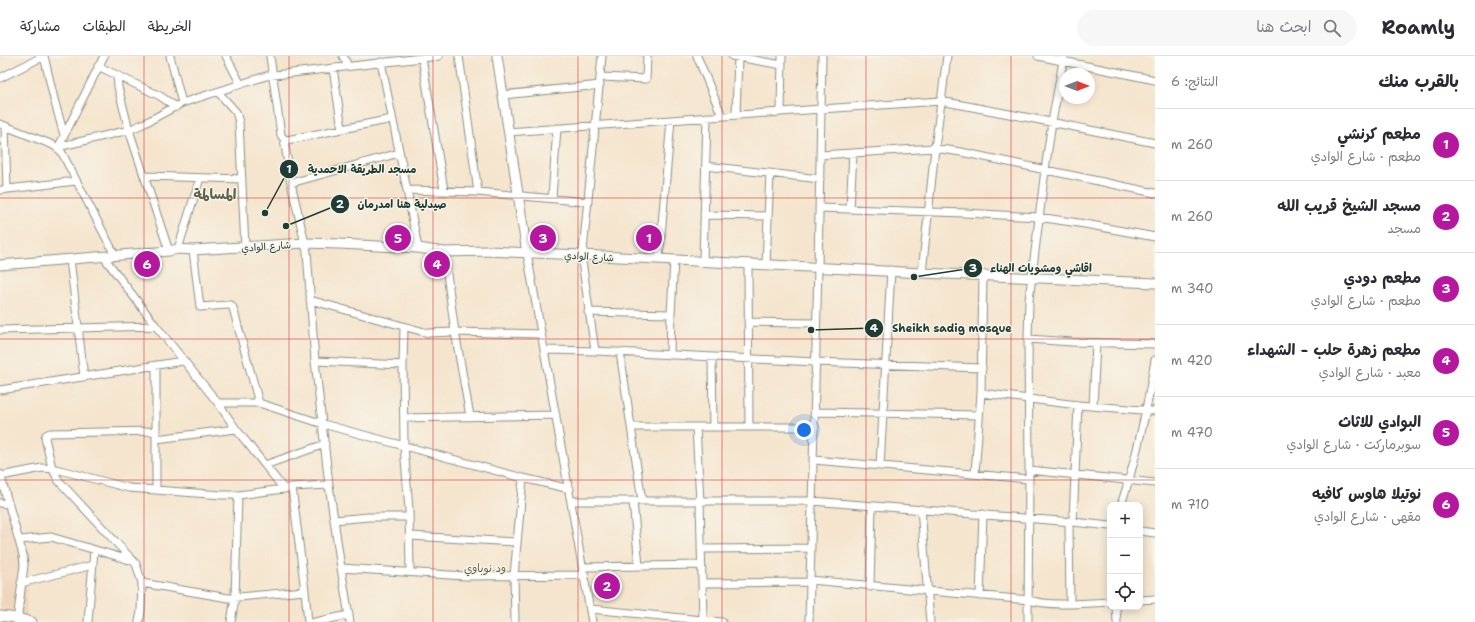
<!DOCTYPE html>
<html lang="ar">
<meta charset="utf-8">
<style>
body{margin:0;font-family:"Shantell Sans","Playpen Sans Arabic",sans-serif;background:#f7f7f7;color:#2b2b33;direction:rtl}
.controls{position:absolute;right:12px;bottom:12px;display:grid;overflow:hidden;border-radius:8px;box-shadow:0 2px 10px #0003}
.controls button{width:36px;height:36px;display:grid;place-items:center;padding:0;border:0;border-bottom:1px solid #e1e1e2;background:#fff;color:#2b2b33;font:20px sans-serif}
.compass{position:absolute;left:1059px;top:12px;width:36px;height:36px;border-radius:50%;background:#fff;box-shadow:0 2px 10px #0003;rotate:90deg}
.you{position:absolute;left:804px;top:374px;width:14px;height:14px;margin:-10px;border:3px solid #fff;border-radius:50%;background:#1a73e8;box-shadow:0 0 0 6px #1a73e833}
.badge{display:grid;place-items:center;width:26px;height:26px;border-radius:50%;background:#b5179e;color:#fff;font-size:13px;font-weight:700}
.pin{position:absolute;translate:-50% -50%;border:2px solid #fff;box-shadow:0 1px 4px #0006}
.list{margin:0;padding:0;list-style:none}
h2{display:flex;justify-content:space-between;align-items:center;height:52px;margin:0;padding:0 16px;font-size:17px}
h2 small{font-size:13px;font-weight:400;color:#7c7c81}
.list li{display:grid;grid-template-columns:26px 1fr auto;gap:12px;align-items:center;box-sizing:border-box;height:72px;padding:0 16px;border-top:1px solid #e1e1e2}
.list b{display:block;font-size:15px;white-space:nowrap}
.list p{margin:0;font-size:13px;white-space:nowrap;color:#7c7c81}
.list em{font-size:13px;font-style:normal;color:#7c7c81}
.icon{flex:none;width:22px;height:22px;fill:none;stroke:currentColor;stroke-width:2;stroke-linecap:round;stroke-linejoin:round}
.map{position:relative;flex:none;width:1155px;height:566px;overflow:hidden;direction:ltr}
header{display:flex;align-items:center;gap:24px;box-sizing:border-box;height:56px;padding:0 20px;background:#fff;border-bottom:1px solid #e1e1e2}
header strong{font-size:19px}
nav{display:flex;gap:22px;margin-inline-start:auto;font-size:14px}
.search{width:280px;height:36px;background:#f7f7f7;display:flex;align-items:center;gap:10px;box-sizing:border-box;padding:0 14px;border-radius:22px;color:#7c7c81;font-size:15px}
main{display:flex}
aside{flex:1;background:#fff}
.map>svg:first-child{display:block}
.built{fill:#f0d5bc}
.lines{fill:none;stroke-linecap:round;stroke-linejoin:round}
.minor-casing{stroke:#8a9181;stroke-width:9}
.major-casing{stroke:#8a9181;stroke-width:11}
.minor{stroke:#fff;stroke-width:7}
.major{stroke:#fff;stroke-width:9}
.grid{fill:none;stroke:#d62828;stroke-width:1;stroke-opacity:0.55}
.labels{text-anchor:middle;stroke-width:3;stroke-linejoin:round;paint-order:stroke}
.street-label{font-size:10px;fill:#1f3d34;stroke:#f7f3e8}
.neighbourhood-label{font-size:11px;fill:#5e624d;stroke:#f7f3e8}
.district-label{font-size:14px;font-weight:bold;fill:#5e624d;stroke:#f7f3e8}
.leader{fill:none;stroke:#1f3d34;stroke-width:1.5}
.callout-dot{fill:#1f3d34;stroke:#f7f3e8;stroke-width:1.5}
.mark-label{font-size:12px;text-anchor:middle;font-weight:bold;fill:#fff}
.callout-label{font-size:11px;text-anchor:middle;font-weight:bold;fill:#1f3d34;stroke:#f7f3e8;stroke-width:3;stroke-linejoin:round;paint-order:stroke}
</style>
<header>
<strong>Roamly</strong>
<div class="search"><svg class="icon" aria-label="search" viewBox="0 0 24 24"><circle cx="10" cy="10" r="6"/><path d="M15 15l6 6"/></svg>ابحث هنا</div>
<nav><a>الخريطة</a><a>الطبقات</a><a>مشاركة</a></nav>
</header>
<main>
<aside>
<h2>بالقرب منك<small>النتائج: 6</small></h2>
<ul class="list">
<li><span class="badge">1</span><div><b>مطعم كرنشي</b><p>مطعم · شارع الوادي</p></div><em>260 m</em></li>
<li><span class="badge">2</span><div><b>مسجد الشيخ قريب الله</b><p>مسجد</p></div><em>260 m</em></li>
<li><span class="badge">3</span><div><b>مطعم دودي</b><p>مطعم · شارع الوادي</p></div><em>340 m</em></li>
<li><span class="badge">4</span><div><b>مطعم زهرة حلب - الشهداء</b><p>معبد · شارع الوادي</p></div><em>420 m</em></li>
<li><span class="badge">5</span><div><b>البوادي للاثاث</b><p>سوبرماركت · شارع الوادي</p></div><em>470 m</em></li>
<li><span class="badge">6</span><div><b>نوتيلا هاوس كافيه</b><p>مقهى · شارع الوادي</p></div><em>710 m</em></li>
</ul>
</aside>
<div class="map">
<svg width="1155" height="566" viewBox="0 0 1155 566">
<rect width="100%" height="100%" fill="#f7f3e8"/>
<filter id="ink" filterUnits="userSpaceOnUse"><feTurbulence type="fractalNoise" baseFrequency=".025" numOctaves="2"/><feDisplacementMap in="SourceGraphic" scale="8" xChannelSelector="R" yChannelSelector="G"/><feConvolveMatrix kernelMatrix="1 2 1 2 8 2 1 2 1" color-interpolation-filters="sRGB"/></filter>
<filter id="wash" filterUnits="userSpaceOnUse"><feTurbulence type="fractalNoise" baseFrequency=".012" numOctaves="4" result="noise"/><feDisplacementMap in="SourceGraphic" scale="16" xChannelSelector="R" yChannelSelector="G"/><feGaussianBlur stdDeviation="0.9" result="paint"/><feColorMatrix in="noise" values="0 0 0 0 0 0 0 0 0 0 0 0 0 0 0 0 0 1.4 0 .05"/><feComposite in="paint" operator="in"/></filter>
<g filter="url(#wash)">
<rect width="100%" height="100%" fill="#f5e5ce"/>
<path class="built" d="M0,419L25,486L27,560L0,557Z"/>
</g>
<g filter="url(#ink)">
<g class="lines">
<g class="minor-casing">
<path id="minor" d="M44,0L54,43L64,79
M170,0L182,47
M226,0L240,27
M270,0L281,79L284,83L287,84L392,63
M343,0L348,10
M459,0L478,136
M697,0L722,60
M732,0L782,9
M1038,0L1155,24
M422,2L444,134
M381,6L407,134L418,192
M98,10L160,40L176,51
M333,12L342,73
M117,19L118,31L129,74L169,195
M601,21L646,23L647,0
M0,22L44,0
M218,36L236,56L239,66L245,191
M502,39L600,29
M781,56L782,0
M736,59L738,0
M0,68L53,89L61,95L115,199
M5,70L7,133
M508,76L821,53L941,45L1025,61L1155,87
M284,83L291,127L307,196L315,305L329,429L341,512L350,566
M59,90L66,89L129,74L145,67L182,47L266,20L439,0
M58,92L104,0
M820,99L935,92L961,96L1155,137
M706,110L820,123
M145,120L242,123
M291,127L399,97
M0,134L76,125
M407,134L478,136L588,146
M552,142L557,72
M819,152L965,157L1038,161L1085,168L1155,181
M850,153L853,97
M704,159L768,160
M178,193L200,122
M193,194L200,251L228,249H231L233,252L259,347L323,368L523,422L570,433
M444,196L455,276L470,360
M527,197L592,566
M103,200L156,270L218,347L236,373L284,433L292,431L329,429
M70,203L84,321
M659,203L671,64
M703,206L707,61
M748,207L749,371
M766,208L770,117
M922,217L935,92L947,0
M983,219L981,337L1078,349L1155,355
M310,244L428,277L455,276L541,278
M588,256L671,258
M748,266L816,267
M404,271L403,309L404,390L409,454L410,516
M0,274L156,270
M1028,283L1072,286L1155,288
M544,294L595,295L815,306L982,312
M595,295L582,205L602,0
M620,296L642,445
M670,299L671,258L674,204
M712,301L713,371
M315,305L403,309
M0,334L183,305
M218,347H259
M1093,350L1096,287
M815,356L979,359
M404,362L556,359
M632,371H815
M696,371L700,446L703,564
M156,383L236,373
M814,404L1029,423
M265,409L325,388
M880,410L891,214
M1029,414L1155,427
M0,418L23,499L24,509L17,566
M975,418L981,337
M1,420L42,412L56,413L129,432L222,439H238L284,433
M156,434V309
M572,445H812L1073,466L1110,470
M633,445L639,510
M0,447L9,448
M1121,449C1137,401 1147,353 1155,304
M921,453L930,566
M334,464L369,461H409
M1069,465L1070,548
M1073,466L1078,349
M1140,475L1155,477
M410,480L516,486
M20,484L51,481L133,505
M701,493L811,492
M583,511L701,509
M341,512L465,520L585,519
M810,524L1029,544C1050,551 1087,547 1110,546
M21,527L93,509
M142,527L228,542L305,535L292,431
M702,527L810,526
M870,531L872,450
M305,535L308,566
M980,540L983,458
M1140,544L1155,543
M1116,551L1117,566
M591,553L722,566
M88,566L94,494
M139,566L141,555L142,527L136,508L59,425L52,412L45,382L46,379L50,377L156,375
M231,566L235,542L238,439
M315,566L349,559
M515,566L514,520L523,422
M809,566L818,211L822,0
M1028,566L1029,414L1028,283L1029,244L1045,114L1052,66L1064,0"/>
</g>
<g class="major-casing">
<path id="major" d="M497,0L527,197
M0,209L169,195L178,193L193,194L305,187L339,188L418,192L444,196L488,195L582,199L922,217L1155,227
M0,560L17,562L32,566"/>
</g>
<use href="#minor" class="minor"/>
<use href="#major" class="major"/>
</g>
</g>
<path class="grid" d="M144,0V566M289,0V566M433,0V566M578,0V566M722,0V566M866,0V566M1011,0V566M0,142H1155M0,283H1155M0,424H1155"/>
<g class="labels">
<g class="street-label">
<text transform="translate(266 190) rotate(-4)" y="4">شارع الوادي</text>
<text transform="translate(589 200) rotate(3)" y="4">شارع الوادي</text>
</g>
<g class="neighbourhood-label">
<text x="485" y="516">ود نوباوي</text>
</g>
<g class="district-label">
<text x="215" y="143">المسالمة</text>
</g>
</g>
<path class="leader" d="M265 157L289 113M286 170L340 148M914 221L973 212M811 274L874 272"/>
<g class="callout-dot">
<circle cx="265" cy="157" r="4"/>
<circle cx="286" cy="170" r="4"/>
<circle cx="914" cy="221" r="4"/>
<circle cx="811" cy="274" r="4"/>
<circle cx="289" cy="113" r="10"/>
<circle cx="340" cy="148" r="10"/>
<circle cx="973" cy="212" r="10"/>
<circle cx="874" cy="272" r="10"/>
</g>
<g class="mark-label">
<text x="289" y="117">1</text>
<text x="340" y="152">2</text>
<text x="973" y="216">3</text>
<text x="874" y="276">4</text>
</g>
<g class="callout-label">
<text x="362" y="117">مسجد الطريقة الاحمدية</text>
<text x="402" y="152">صيدلية هنا امدرمان</text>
<text x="1041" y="216">اقاشي ومشويات الهناء</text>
<text x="952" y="276">Sheikh sadig mosque</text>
</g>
</svg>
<div class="controls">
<button>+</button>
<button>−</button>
<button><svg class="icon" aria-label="locate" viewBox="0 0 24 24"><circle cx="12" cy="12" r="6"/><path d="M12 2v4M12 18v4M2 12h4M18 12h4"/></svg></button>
</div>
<svg class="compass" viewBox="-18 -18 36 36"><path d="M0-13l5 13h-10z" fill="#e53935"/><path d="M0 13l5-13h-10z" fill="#7c7c81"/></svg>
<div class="you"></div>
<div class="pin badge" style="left:649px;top:182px">1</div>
<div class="pin badge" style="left:607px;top:530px">2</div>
<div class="pin badge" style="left:543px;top:182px">3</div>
<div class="pin badge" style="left:437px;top:208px">4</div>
<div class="pin badge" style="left:398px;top:182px">5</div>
<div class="pin badge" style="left:147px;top:208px">6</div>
</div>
</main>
